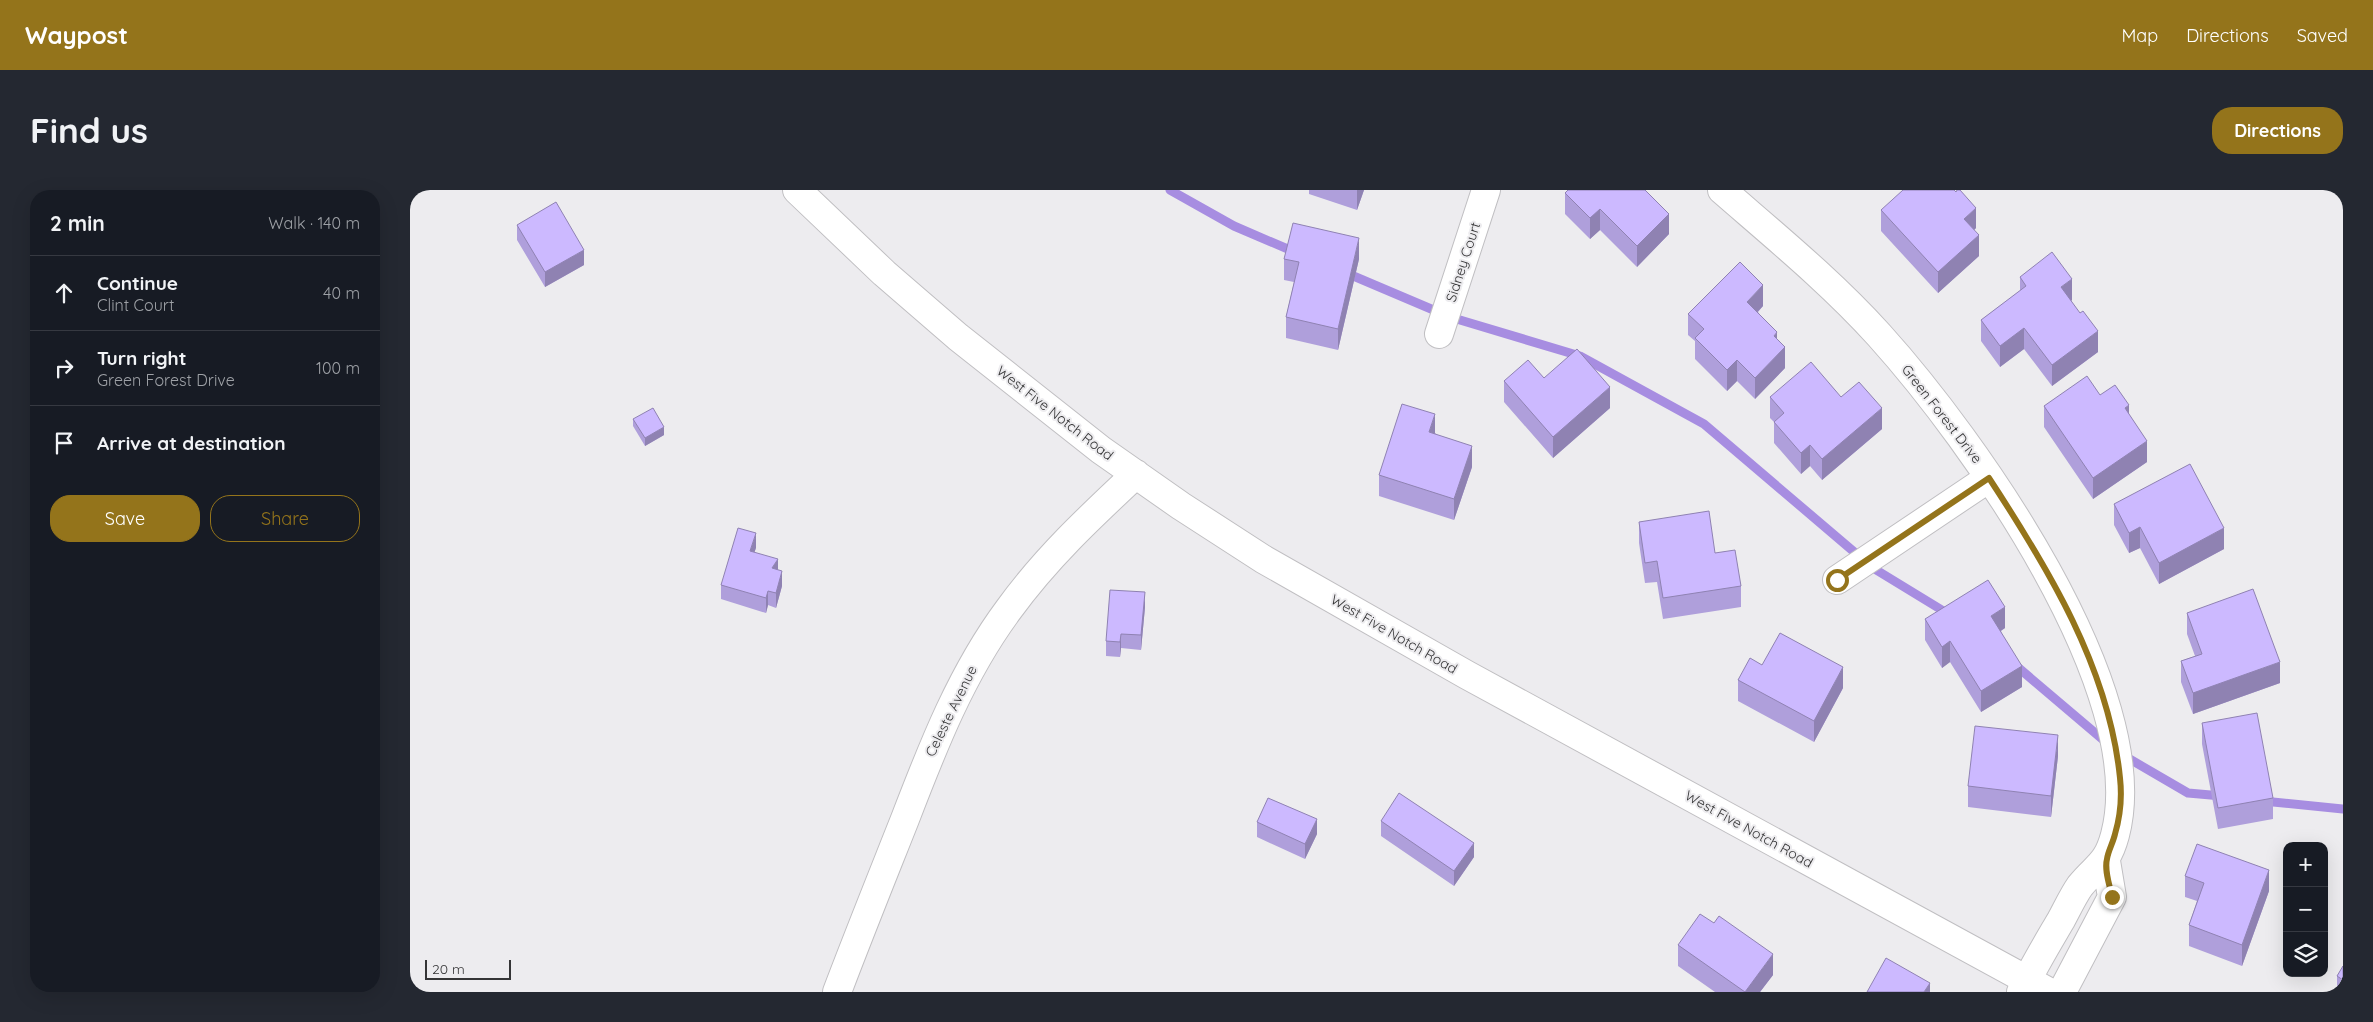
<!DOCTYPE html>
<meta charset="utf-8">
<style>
body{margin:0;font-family:Quicksand,sans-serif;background:#242831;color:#f1f3f6}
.controls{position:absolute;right:15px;bottom:15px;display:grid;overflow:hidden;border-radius:10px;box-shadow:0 5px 20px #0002}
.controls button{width:45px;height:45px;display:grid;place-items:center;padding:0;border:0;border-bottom:1px solid #363941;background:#171b24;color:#f1f3f6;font:25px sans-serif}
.scale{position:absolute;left:15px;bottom:12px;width:86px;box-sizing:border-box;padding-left:5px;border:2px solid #353536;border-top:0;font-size:14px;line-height:18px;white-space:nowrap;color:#353536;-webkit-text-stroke:4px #edecef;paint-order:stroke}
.stop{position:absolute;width:15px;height:15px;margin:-11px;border:4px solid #94741b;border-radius:50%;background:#fff}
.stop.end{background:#94741b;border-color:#fff;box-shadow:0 1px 5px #0008}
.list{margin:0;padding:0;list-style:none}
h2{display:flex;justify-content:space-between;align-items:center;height:65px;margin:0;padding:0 20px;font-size:21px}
h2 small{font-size:16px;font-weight:400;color:#9ea1a6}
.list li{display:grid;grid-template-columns:32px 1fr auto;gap:15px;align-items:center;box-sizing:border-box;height:75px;padding:0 20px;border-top:1px solid #363941}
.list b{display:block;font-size:19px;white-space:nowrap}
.list p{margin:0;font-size:16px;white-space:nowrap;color:#9ea1a6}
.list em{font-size:16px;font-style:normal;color:#9ea1a6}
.actions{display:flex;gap:10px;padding:15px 20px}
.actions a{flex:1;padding:11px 0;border:1px solid #94741b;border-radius:20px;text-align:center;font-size:18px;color:#94741b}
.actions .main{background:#94741b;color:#fff}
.icon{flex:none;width:28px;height:28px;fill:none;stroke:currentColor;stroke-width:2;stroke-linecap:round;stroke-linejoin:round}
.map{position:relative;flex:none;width:1933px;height:802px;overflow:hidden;border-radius:20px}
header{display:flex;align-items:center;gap:30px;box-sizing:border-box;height:70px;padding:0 25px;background:#94741b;color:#fff}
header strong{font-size:24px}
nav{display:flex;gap:28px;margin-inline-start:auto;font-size:18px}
.intro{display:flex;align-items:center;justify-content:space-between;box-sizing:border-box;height:120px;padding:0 30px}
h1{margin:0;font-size:35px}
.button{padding:12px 22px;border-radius:20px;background:#94741b;color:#fff;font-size:18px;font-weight:700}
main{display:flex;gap:30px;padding:0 30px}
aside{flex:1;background:#171b24;border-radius:20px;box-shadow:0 5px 20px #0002}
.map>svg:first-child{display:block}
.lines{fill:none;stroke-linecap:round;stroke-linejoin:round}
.stream{stroke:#a78de1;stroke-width:9}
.street-casing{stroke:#c0bfc2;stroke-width:30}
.secondary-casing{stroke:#c0bfc2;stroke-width:30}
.street{stroke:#fff;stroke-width:28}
.secondary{stroke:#fff;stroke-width:28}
.wall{fill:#af9fdb}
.shaded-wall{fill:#8f82b2}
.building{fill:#ccb9ff;stroke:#8f82b2}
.route{stroke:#94741b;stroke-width:6}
.labels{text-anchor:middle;stroke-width:4;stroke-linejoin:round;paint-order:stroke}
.street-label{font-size:14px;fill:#353536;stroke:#edecef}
</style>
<header>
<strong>Waypost</strong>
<nav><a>Map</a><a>Directions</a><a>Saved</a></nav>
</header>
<div class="intro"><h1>Find us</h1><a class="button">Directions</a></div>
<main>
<aside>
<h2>2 min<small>Walk · 140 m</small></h2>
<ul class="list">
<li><svg class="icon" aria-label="ahead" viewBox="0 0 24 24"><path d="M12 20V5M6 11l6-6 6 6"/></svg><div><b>Continue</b><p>Clint Court</p></div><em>40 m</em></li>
<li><svg class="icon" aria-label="right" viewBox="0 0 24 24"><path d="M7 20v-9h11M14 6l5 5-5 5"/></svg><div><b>Turn right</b><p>Green Forest Drive</p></div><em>100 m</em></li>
<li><svg class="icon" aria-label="arrive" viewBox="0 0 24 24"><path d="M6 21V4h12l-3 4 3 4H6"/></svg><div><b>Arrive at destination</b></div></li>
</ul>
<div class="actions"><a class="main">Save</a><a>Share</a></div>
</aside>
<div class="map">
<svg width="1933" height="802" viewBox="0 0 1933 802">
<rect width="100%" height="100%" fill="#edecef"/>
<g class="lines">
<path class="stream" d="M760,0L824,36L887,63
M934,82L1040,127L1170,166L1294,234L1463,378L1540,425
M1604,474L1697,553
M1711,564L1778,603L1812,606
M1853,611L1933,619"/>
<g class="street-casing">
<path id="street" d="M1312,0C1366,47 1421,92 1469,145C1562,248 1743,501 1705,645C1697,675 1687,675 1670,696C1663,706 1657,719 1651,730C1637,754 1623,777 1611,802
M1029,144L1076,0
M1427,390L1579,288
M1652,802L1702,707L1696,671"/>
</g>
<g class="secondary-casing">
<path id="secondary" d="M387,0L474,83L548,147L691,260L771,316L853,369L1057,485L1639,802
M427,802C449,744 472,687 495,629C523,556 552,482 599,419C636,368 680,327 726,284"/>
</g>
<use href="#street" class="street"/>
<use href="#secondary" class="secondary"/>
</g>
<path class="wall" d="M899,0H954L947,20L899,4Z
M1155,3L1259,44L1227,77L1190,40L1180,49L1155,24Z
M1471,20L1566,38L1564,40L1569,66L1528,103L1471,41Z
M107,35L174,75L135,97L107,50Z
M874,69H949L928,160L876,148V127L884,92L874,90Z
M1610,87L1662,110L1661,111L1688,162L1642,196L1614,159L1590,177L1571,151V130L1610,101Z
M1353,116L1348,122L1367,149L1375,178L1345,209L1327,191L1317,201L1285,169V151L1278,145V124Z
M1134,188L1200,218L1143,268L1094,212V191Z
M1690,205L1719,225L1737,272L1683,309L1634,237V216Z
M1360,207H1431L1472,239L1412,290L1400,276L1391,284L1364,253V232L1360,228Z
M223,229L254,245L235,256L223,236Z
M1025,243L1062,277L1044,330L969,306V285Z
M1704,314L1814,359L1749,394L1730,358L1719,363L1704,335Z
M1229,332L1305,363L1331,396V417L1253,429L1247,392L1235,393L1229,353Z
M346,358L344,362L368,380L372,396L366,418L358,415L356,423L311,409V395Z
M735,417L731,460L711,458L710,467L696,466V451Z
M1777,423L1870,493L1783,524L1771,492V471L1785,466L1777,444Z
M1515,429L1595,438L1591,441L1612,497L1571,522L1540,472L1532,478L1515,450Z
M1352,475L1433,498L1404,552L1328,511V490Z
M1792,533L1863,608V629L1808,639L1792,554Z
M1648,566L1641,627L1558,617V596Z
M971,631L1064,667L1044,696L971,646Z
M847,632L907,644L895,669L847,647Z
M1775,686L1859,701L1832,776L1779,756V735L1787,711L1775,707Z
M1268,755L1363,785L1350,802H1305L1268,776Z
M1933,776V802H1927V786Z"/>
<path class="shaded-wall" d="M947,0H954L947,20Z
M1566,18V38L1554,50V29Z
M1190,19V40L1180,49V28Z
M1259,24V44L1227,77V56Z
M1569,45V66L1528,103V82Z
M949,48V69L928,160V139Z
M174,60V75L135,97V82Z
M1662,89V110L1651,118V97Z
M1353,95V116L1337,133V112Z
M1614,138V159L1590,177V156Z
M1688,141V162L1642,196V175Z
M1367,142V163L1364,146Z
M1375,157V178L1345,209V188Z
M1327,170V191L1317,201V180Z
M1200,197V218L1143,268V247Z
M1719,215V236L1715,218Z
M1472,218V239L1412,290V269Z
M1025,224V245L1019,242Z
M254,237V245L235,256V248Z
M1737,251V272L1683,309V288Z
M1400,255V276L1391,284V263Z
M1062,256V277L1044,330V309Z
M1730,337V358L1719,363V343Z
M1814,338V359L1749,394V373Z
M346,343V358L340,375V361Z
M368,369V383L362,378Z
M372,381V396L366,418V403Z
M358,401V415L356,423V408Z
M735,402V417L731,460V445Z
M1595,417V438L1581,447V426Z
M711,444V458L710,467V452Z
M1540,451V472L1532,478V457Z
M1870,472V493L1783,524V503Z
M1612,476V497L1571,522V501Z
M1433,477V498L1404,552V531Z
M1648,545V566L1641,627V606Z
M907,629V644L895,669V654Z
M1064,653V667L1044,696V681Z
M1859,680V701L1832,776V755Z
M1363,764V785L1350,802H1335Z
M1520,793V802H1514Z"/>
<path class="building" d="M1158,0H1235L1259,24L1227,56L1190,19L1180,28L1155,3Z
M1493,0H1544L1546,2L1547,0H1550L1566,18L1554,29L1569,45L1528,82L1471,20Z
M146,12L174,60L135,82L107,35Z
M883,33L949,48L928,139L876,127L889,72L874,69Z
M1642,62L1662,89L1651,97L1670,123L1673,121L1688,141L1642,175L1614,138L1590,156L1571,130L1616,96L1610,87Z
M1330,72L1353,95L1337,112L1367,142L1364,146L1375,157L1345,188L1327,170L1317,180L1285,148L1294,139L1278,124Z
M1167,159L1200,197L1143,247L1094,191L1118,170L1134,188Z
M1401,172L1431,207L1449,192L1472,218L1412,269L1400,255L1391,263L1364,232L1374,223L1360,207Z
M1677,186L1690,205L1705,195L1719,215L1715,218L1737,251L1683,288L1634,216Z
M992,214L1025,224L1019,242L1062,256L1044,309L969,285Z
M243,218L254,237L235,248L223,229Z
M1780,274L1814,338L1749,373L1730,337L1719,343L1704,314Z
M1299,321L1305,363L1325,360L1331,396L1253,408L1247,371L1235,373L1229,332Z
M328,338L346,343L340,361L368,369L362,378L372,381L366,403L358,401L356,408L311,395Z
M1578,390L1595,417L1581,426L1612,476L1571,501L1540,451L1532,457L1515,429Z
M1843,399L1870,472L1783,503L1771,471L1792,464L1777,423Z
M700,400L735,402L731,445L711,444L710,452L696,451Z
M1370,443L1433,477L1404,531L1328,490L1340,468L1352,475Z
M1847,523L1863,608L1808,618L1792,533Z
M1565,536L1648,545L1641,606L1558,596Z
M989,603L1064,653L1044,681L971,631Z
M858,608L907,629L895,654L847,632Z
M1787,654L1859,680L1832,755L1779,735L1794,693L1775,686Z
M1290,724L1304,733L1309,726L1363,764L1335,802L1268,755Z
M1476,768L1520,793L1514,802H1457Z
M1933,776V790L1927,786Z"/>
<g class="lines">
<path class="route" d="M1427,390L1579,288C1638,378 1699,478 1710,588C1712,606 1710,627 1705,644C1703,653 1698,661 1697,669C1694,680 1700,696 1702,707"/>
</g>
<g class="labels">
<g class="street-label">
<text transform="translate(1053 72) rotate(-72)" y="5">Sidney Court</text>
<text transform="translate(645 223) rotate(38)" y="5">West Five Notch Road</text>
<text transform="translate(1532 224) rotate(52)" y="5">Green Forest Drive</text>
<text transform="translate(984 444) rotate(30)" y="5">West Five Notch Road</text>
<text transform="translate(541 521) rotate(-64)" y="5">Celeste Avenue</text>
<text transform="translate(1339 639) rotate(29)" y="5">West Five Notch Road</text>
</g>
</g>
</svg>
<div class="controls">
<button>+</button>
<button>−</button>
<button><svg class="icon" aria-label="layers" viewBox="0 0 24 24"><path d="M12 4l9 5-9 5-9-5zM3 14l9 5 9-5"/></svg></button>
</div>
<div class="scale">20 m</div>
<div class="stop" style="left:1427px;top:390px"></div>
<div class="stop end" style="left:1702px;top:707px"></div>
</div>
</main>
